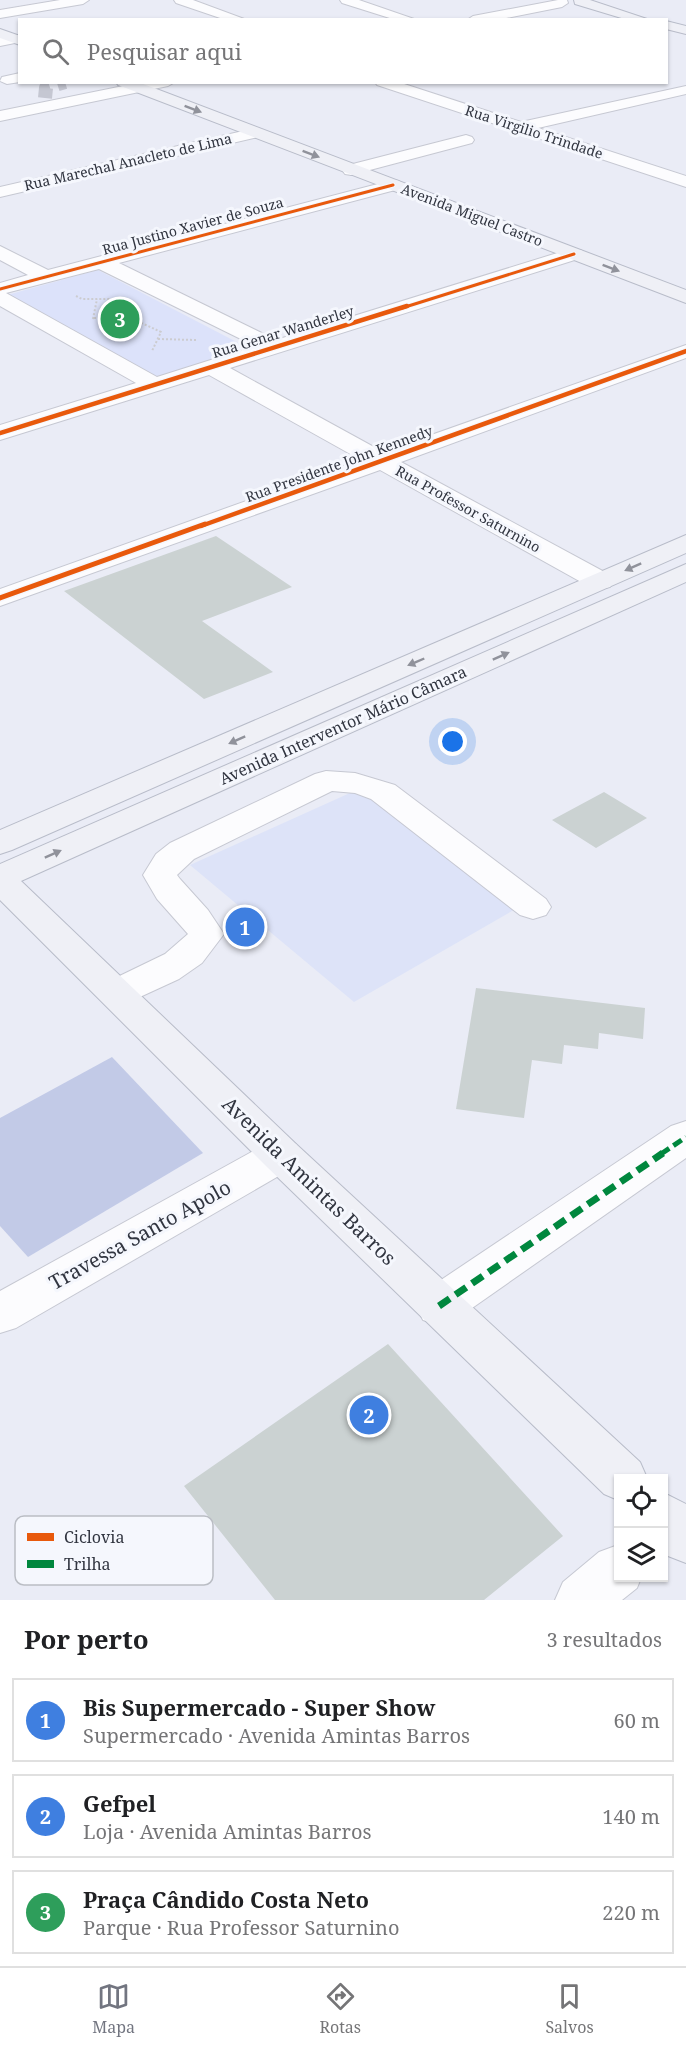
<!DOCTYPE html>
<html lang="pt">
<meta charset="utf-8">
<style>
body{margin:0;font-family:"Noto Serif",serif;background:#f2f2f2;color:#202124}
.controls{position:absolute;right:18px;bottom:18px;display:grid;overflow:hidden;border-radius:0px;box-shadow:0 2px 4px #0004}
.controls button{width:54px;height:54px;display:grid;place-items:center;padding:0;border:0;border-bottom:2px solid #e0e0e0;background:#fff;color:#202124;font:30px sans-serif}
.you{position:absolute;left:453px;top:742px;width:21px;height:21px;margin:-15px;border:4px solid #fff;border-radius:50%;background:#1a73e8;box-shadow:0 0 0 9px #1a73e833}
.badge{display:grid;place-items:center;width:39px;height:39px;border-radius:50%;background:#727580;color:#fff;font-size:20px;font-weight:700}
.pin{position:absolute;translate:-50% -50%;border:3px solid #fff;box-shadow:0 2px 6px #0006}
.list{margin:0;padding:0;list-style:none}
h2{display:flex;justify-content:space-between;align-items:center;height:78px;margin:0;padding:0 24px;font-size:26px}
h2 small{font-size:20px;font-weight:400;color:#757577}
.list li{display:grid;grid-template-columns:39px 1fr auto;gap:18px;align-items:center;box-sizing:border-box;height:84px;margin:0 12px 12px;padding:0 12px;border:2px solid #e0e0e0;border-radius:0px}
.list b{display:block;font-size:22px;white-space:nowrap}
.list p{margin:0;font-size:20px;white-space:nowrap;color:#757577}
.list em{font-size:20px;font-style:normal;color:#757577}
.icon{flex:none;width:33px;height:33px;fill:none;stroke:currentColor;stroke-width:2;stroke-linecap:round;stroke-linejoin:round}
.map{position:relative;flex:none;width:686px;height:1600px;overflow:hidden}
.search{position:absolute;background:#fff;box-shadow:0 2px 4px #0004;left:18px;right:18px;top:18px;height:66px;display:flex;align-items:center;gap:15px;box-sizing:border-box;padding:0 21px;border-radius:0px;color:#757577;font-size:22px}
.sheet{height:366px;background:#fff}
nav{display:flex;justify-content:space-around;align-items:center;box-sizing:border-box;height:84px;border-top:2px solid #e0e0e0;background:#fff;font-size:16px;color:#757577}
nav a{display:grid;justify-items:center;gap:3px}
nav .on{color:#727580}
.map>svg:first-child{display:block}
.built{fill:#dde3f8}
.green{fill:#dce2fa}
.forest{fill:#c2cae7}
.building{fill:#cbd2d2}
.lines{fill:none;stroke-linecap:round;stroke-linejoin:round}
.minor-tunnel{stroke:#c5c7d2;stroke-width:14;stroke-dasharray:14 8;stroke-linecap:butt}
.minor-casing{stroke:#c6c8d2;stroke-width:2}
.major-casing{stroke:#b8bcc9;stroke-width:2}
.path{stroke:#ccccd0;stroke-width:2;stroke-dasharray:2 2;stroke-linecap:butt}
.minor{fill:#fcfcfe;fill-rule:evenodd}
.major{fill:#eff0f6;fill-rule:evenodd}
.quiet-far1{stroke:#00873e;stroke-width:5;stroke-dasharray:10 5;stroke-linecap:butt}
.quiet{stroke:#00873e;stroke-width:7;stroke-dasharray:13 7;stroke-linecap:butt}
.cycleway-far2-casing{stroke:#f5f7fd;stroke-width:5}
.cycleway-far1-casing{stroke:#f5f7fd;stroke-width:7}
.cycleway-casing{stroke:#f5f7fd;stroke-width:8}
.cycleway-far2{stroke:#e8590c;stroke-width:3}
.cycleway-far1{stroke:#e8590c;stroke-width:4.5}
.cycleway{stroke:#e8590c;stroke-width:5}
.oneway{fill:#90929b}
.labels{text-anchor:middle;stroke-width:6;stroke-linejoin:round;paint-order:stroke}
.far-street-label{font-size:14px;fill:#313540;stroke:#f5f7fd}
.street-label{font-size:16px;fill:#313540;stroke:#f5f7fd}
.near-street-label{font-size:20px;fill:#313540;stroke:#f5f7fd}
.key{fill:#f5f7fd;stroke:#babdc4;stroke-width:1.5}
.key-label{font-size:16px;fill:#313540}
</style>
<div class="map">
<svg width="686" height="1600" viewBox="0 0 686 1600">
<rect width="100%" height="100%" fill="#eaecf6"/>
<path class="built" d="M361,788L519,907L354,1002L190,865Z"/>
<path class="green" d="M98,270L254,351L158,380L7,295Z"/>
<path class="forest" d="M112,1057L203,1153L28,1257L0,1226V1118Z"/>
<path class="building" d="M216,536L292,587L202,621L273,672L204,699L64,591Z
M604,792L647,818L596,848L552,820Z
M476,988L645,1008L643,1039L599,1033L598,1049L564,1045L562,1064L532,1060L524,1118L456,1109Z
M388,1344L563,1536L484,1600H275L184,1486Z"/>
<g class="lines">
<path class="minor-tunnel" d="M45,98L46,88L65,82"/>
<g class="minor-casing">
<path id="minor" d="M60,0H89L83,4L0,18V10Z
M174,0H193L247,20H226L176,3Z
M340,0H359L417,20H396L342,3Z
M558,0H567L568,3L562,7L496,20H467L473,16Z
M15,35L20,36V42L0,46V38Z
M20,73V82L7,84L0,81L2,77Z
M143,82H175L168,86L0,121V111Z
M375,82H398L521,122L686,86V94L538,128L686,176V187L377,85Z
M256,128L264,133L262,136L0,197V187Z
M466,135L472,137L474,140L472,143L351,175L345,174L342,170L345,166Z
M393,180L399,181L402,185L399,189L119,263L276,340L567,250H581L584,254L581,258L230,368L383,452L686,345V358L401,462L610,575L614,581L610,587L600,589L590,587L380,470L0,606V589L361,460L209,375L0,440V425L136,383L0,306V283L28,275L0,260V246L48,270ZM99,269L255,346L157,377L6,293Z
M326,771L355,773L395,785L546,899L551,907L546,915L533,919L520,915L371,799L355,793L332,791L194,859L177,875L180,879L208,910L224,934L202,963L179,979L129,1002L116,1006L103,1002L97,993L103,984L165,954L188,934L157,899L143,875L156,854L170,843L315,774Z
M686,1121V1158L455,1320L439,1325L423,1320L416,1306L423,1292L671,1126Z
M281,1139L296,1144L302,1155L296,1166L16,1328L0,1333V1291L266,1144Z
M618,1545V1578H641L637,1588L622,1600H555L563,1582L599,1552Z"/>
</g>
<g class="major-casing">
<path id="major" d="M574,0H590L650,20H628L575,4Z
M666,21L686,26V34L666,29Z
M0,29L20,36V45L0,38Z
M116,82H138L686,290V303L118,85Z
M686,535V553L12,850L0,854V830Z
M686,564V582L21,881L296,1144L640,1462L647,1478H618V1500L604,1494L266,1166L0,900V864Z
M664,1493L686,1504V1563L668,1556L664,1552Z"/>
</g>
<path class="path" d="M76,296L82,299H112
M94,318L133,319L161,332L152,351
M93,319L97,299
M158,339L196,340"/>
<use href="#minor" class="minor"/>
<use href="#major" class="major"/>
<path class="quiet-far1" d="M661,1154L686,1137"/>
<path class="quiet" d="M439,1306L663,1153"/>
<g class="cycleway-far2-casing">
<path id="cycleway-far2" d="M0,289L393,185
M402,308L574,254"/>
</g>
<g class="cycleway-far1-casing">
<path id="cycleway-far1" d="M0,433L407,306
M201,526L686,351"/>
</g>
<g class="cycleway-casing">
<path id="cycleway" d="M0,598L205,524"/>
</g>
<use href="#cycleway-far2" class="cycleway-far2"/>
<use href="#cycleway-far1" class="cycleway-far1"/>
<use href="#cycleway" class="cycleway"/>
</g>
<defs><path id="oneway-solid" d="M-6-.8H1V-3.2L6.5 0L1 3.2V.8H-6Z" transform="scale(1.5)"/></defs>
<g class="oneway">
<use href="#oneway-solid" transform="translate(193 109) rotate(21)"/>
<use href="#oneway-solid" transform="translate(311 154) rotate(21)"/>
<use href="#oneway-solid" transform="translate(611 268) rotate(21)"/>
<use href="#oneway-solid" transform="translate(633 567) rotate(156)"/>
<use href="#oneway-solid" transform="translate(501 656) rotate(-24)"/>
<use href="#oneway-solid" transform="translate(416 662) rotate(157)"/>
<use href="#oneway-solid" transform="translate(237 740) rotate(156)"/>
<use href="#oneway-solid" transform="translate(53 854) rotate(-24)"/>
</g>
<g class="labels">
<g class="far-street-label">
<text transform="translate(534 132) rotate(18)" y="5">Rua Virgilio Trindade</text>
<text transform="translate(128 162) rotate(-13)" y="5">Rua Marechal Anacleto de Lima</text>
<text transform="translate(472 215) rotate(21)" y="5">Avenida Miguel Castro</text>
<text transform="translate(193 226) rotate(-15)" y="5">Rua Justino Xavier de Souza</text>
<text transform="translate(283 332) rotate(-17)" y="5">Rua Genar Wanderley</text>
<text transform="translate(339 464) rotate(-20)" y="5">Rua Presidente John Kennedy</text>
<text transform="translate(468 509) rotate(29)" y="5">Rua Professor Saturnino</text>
</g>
<g class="street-label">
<text transform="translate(343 725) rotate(-24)" y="6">Avenida Interventor Mário Câmara</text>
</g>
<g class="near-street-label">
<text transform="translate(309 1181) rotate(44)" y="7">Avenida Amintas Barros</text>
<text transform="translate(140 1235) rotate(-29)" y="7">Travessa Santo Apolo</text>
</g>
</g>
<rect x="15" y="1516" width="198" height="69" rx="9" class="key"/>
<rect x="27" y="1533" width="27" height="8" fill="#e8590c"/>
<rect x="27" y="1560" width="27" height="8" fill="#00873e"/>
<g class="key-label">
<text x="64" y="1543">Ciclovia</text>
<text x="64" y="1570">Trilha</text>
</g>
</svg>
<div class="controls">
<button><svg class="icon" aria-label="locate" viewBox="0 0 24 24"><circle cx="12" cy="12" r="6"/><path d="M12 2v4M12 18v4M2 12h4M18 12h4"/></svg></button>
<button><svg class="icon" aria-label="layers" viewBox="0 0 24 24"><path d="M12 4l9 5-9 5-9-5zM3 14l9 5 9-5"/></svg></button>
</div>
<div class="you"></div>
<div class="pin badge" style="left:245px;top:927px;background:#3f7fe0">1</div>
<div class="pin badge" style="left:369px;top:1415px;background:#3f7fe0">2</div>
<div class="pin badge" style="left:120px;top:319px;background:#2e9e5b">3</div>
<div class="search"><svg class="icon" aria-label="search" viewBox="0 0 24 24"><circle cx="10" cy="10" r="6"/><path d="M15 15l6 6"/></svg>Pesquisar aqui</div>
</div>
<section class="sheet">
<h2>Por perto<small>3 resultados</small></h2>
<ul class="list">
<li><span class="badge" style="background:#3f7fe0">1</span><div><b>Bis Supermercado - Super Show</b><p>Supermercado · Avenida Amintas Barros</p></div><em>60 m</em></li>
<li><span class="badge" style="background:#3f7fe0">2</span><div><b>Gefpel</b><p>Loja · Avenida Amintas Barros</p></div><em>140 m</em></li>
<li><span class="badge" style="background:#2e9e5b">3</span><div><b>Praça Cândido Costa Neto</b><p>Parque · Rua Professor Saturnino</p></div><em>220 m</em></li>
</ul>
</section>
<nav>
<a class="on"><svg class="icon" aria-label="map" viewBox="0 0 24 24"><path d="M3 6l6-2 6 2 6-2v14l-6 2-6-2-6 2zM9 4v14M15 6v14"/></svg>Mapa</a>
<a><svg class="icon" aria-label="directions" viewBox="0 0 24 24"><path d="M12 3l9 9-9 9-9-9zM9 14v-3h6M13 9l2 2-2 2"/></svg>Rotas</a>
<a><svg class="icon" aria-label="saved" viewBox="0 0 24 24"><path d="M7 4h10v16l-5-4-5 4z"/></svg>Salvos</a>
</nav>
